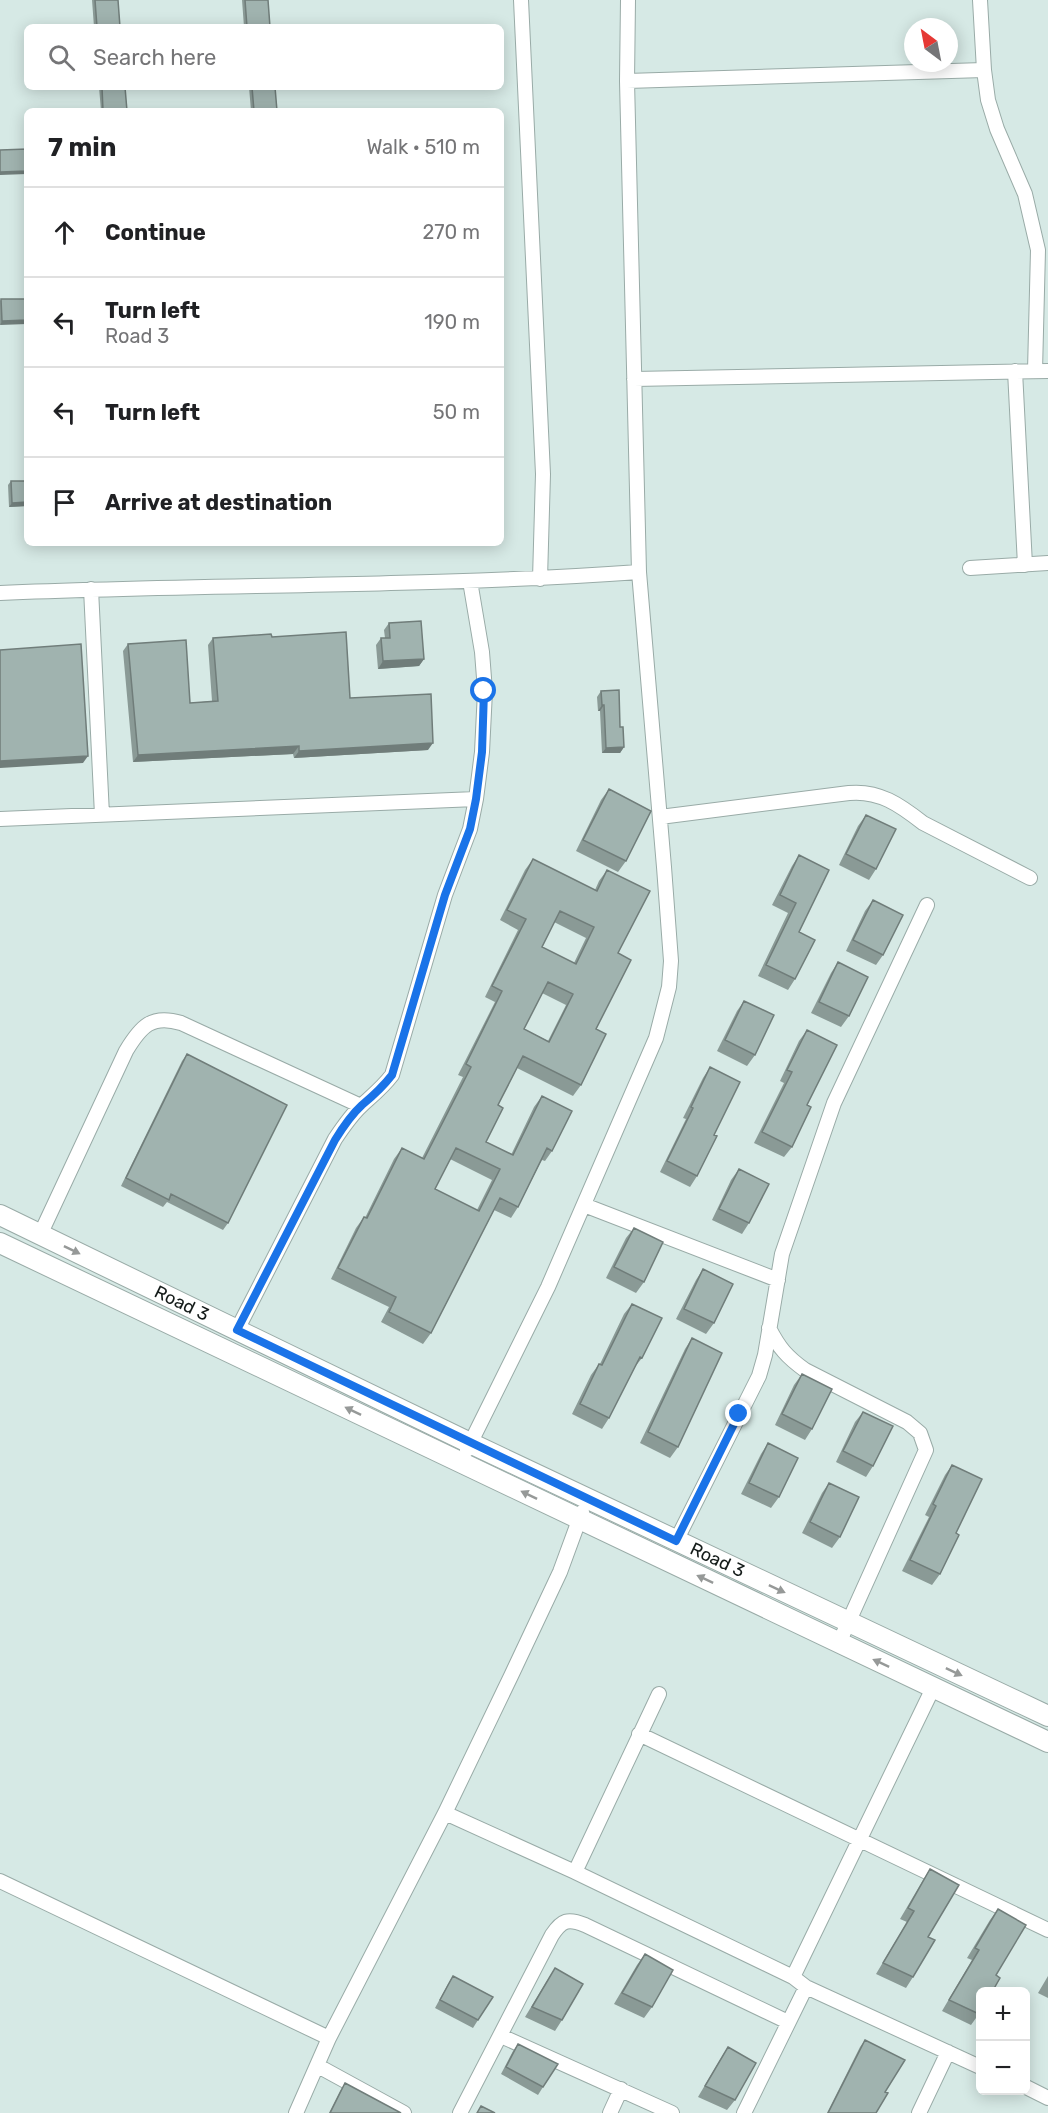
<!DOCTYPE html>
<meta charset="utf-8">
<style>
body{margin:0;font-family:Rubik,sans-serif;background:#f2f2f2;color:#202124}
.controls{position:absolute;right:18px;bottom:18px;display:grid;overflow:hidden;border-radius:9px;box-shadow:0 3px 15px #0003}
.controls button{width:54px;height:54px;display:grid;place-items:center;padding:0;border:0;border-bottom:2px solid #e0e0e0;background:#fff;color:#202124;font:30px sans-serif}
.compass{position:absolute;left:904px;top:18px;width:54px;height:54px;border-radius:50%;background:#fff;box-shadow:0 3px 15px #0003;rotate:328deg}
.stop{position:absolute;width:18px;height:18px;margin:-14px;border:4px solid #1a73e8;border-radius:50%;background:#fff}
.stop.end{background:#1a73e8;border-color:#fff;box-shadow:0 2px 6px #0008}
.list{margin:0;padding:0;list-style:none}
h2{display:flex;justify-content:space-between;align-items:center;height:78px;margin:0;padding:0 24px;font-size:26px}
h2 small{font-size:20px;font-weight:400;color:#757577}
.list li{display:grid;grid-template-columns:39px 1fr auto;gap:18px;align-items:center;box-sizing:border-box;height:90px;padding:0 24px;border-top:2px solid #e0e0e0}
.list b{display:block;font-size:22px;white-space:nowrap}
.list p{margin:0;font-size:20px;white-space:nowrap;color:#757577}
.list em{font-size:20px;font-style:normal;color:#757577}
.icon{flex:none;width:33px;height:33px;fill:none;stroke:currentColor;stroke-width:2;stroke-linecap:round;stroke-linejoin:round}
.map{position:relative;flex:none;width:1048px;height:2113px;overflow:hidden}
.search{position:absolute;background:#fff;box-shadow:0 3px 15px #0003;left:24px;top:24px;width:480px;height:66px;display:flex;align-items:center;gap:15px;box-sizing:border-box;padding:0 21px;border-radius:9px;color:#757577;font-size:22px}
.panel{position:absolute;background:#fff;box-shadow:0 3px 15px #0003;left:24px;top:108px;width:480px;height:438px;border-radius:9px}
.map>svg:first-child{display:block}
.lines{fill:none;stroke-linecap:round;stroke-linejoin:round}
.street-casing{stroke:#99aba7;stroke-width:16}
.secondary-casing{stroke:#99aba7;stroke-width:22}
.street{stroke:#fff;stroke-width:14}
.secondary{stroke:#fff;stroke-width:20}
.wall{fill:#8a9a96;fill-rule:evenodd}
.shaded-wall{fill:#707d7a}
.building{fill:#a0b3af;stroke:#707d7a;stroke-width:1.5;fill-rule:evenodd}
.oneway{fill:#969998}
.route{stroke:#1a73e8;stroke-width:8}
.labels{text-anchor:middle;stroke-width:5;stroke-linejoin:round;paint-order:stroke}
.street-label{font-size:18px;fill:#151c1a;stroke:#fff}
</style>
<div class="map">
<svg width="1048" height="2113" viewBox="0 0 1048 2113">
<rect width="100%" height="100%" fill="#d6e9e5"/>
<g class="lines">
<g class="street-casing">
<path id="street" d="M521,0L543,474L540,579
M980,0L984,70L988,100L997,129L1025,194L1038,250L1035,371
M627,81L984,70
M1015,371L1025,565
M634,379L1048,371
M970,568L1048,563
M91,589L102,815
M0,593C213,584 427,587 639,572L627,81L628,0
M660,817L849,793C879,790 900,805 923,823L1030,878
M0,819L476,799
M584,1205L778,1280
M40,1235L126,1051C141,1026 152,1014 181,1023L361,1106
M769,1328C779,1348 787,1357 805,1370L907,1422L920,1433L926,1450L839,1643
M237,1330L335,1139C343,1127 351,1115 362,1105C373,1095 383,1087 392,1075L445,895L470,829L476,799L482,752L485,691L482,652L470,581
M467,1450L548,1287L656,1038L669,987L671,961L664,867L639,572
M676,1541L759,1376L765,1355L782,1254L834,1103L927,905
M639,1734L1048,1930
M445,1813L575,1872L793,1977L806,1987L980,2067
M575,1872L659,1694
M0,1881L329,2038
M793,1977L933,1688
M501,2036L672,2113
M318,2066L404,2113
M1026,2087L1048,2098
M296,2113L329,2038L445,1813L511,1676L560,1572L582,1512
M460,2113L552,1935C562,1920 568,1918 585,1925L788,2022
M610,2113L621,2089
M744,2113L806,1987
M919,2113L948,2052"/>
</g>
<g class="secondary-casing">
<g id="secondary">
<path id="s1" d="M0,1215L470,1443L1048,1716"/>
<path d="M0,1243L1048,1742"/>
</g>
</g>
<use href="#street" class="street"/>
<use href="#secondary" class="secondary"/>
</g>
<path class="wall" d="M92,0H118L120,27H94Z
M242,0H268L270,27H244Z
M99,87H125L127,111H101Z
M249,87H275L277,111H251Z
M1,299H27L0,325V301Z
M11,481H27V506L9,507L8,485Z
M389,623L424,659L419,666L378,669L376,645L381,638H385L384,630Z
M272,637L350,698L428,750L294,758L293,754L133,762L123,651L128,644L190,703L212,701L208,645L213,638Z
M601,691L620,727L624,747L620,753H602L600,711H598L597,697Z
M609,789L626,861L618,872L576,851L601,800Z
M866,815L876,869L869,880L839,865L858,826Z
M799,855V932L795,979L788,990L758,976L788,913L772,905L792,866Z
M533,859L595,890L599,881L607,870L618,953L581,1085L573,1096L517,1068L498,1105L486,1142L511,1155L534,1107L542,1096L552,1151L545,1161L542,1160L518,1207L511,1218L494,1210L431,1333L423,1344L381,1322L389,1307L331,1279L356,1228L364,1217L365,1218L394,1159L402,1148L422,1158L463,1077L458,1075L495,1002L485,997L518,930L500,920L525,870ZM554,922L586,938L574,963L542,947ZM542,993L566,1005L548,1041L524,1029ZM450,1159L492,1180L477,1210L435,1189Z
M873,900L883,955L876,965L846,951L865,911Z
M838,962L849,1016L841,1027L811,1013L831,973Z
M744,1001L755,1055L747,1066L717,1051L737,1011Z
M807,1030V1105L792,1147L784,1157L754,1143L784,1083L780,1081L799,1041Z
M187,1054L228,1223L223,1230L167,1202L163,1207L121,1186L182,1061Z
M710,1067L714,1135L697,1176L690,1187L660,1172L686,1119L683,1118L703,1078Z
M739,1169L749,1223L742,1234L712,1220L731,1180Z
M634,1228L644,1282L636,1293L606,1278L626,1238Z
M703,1269L714,1323L706,1334L676,1319L696,1280Z
M632,1304L642,1358L634,1368L609,1418L602,1429L572,1414L591,1375L599,1364H600L624,1314Z
M692,1338L678,1447L670,1458L640,1443L685,1349Z
M802,1374L812,1429L805,1440L775,1425L794,1385Z
M863,1412L873,1466L866,1477L836,1462L855,1422Z
M768,1443L779,1497L771,1508L741,1494L761,1454Z
M952,1465L956,1533L940,1574L932,1585L902,1571L929,1517L925,1515L945,1475Z
M829,1483L840,1537L832,1548L802,1533L822,1493Z
M930,1869L928,1937L913,1977L906,1988L876,1974L907,1922L900,1919L923,1880Z
M998,1909L996,1975L981,2011L971,2025L942,2011L972,1960L967,1958L990,1920Z
M645,1954L652,2007L644,2018L614,2004L637,1965Z
M555,1968L562,2020L555,2031L525,2017L548,1979Z
M453,1976L478,2020L473,2028L435,2008L448,1984Z
M1048,1976V1998L1038,1993Z
M865,2040L885,2092L876,2113H827L860,2047Z
M518,2044L543,2087L538,2095L501,2074L513,2051Z
M728,2047L735,2100L727,2110L698,2097L721,2058Z
M345,2083L401,2113H329L340,2091Z"/>
<path class="shaded-wall" d="M27,171V174L0,175V172Z
M27,320V324L0,325L2,321Z
M27,502V506L9,507L12,503Z
M424,659L419,666L378,669L383,661Z
M602,705H604L600,711H598Z
M433,743L428,750L294,758L299,751Z
M299,746L293,754L133,762L138,755Z
M624,747L620,753H602L606,748Z
M88,756L83,763L0,768V761Z"/>
<path class="building" d="M95,0H118L120,27H97Z
M245,0H268L270,27H247Z
M102,87H125L127,111H103Z
M252,87H275L277,111H254Z
M27,149V171L0,172V150Z
M1,299H27V320L2,321Z
M11,481H27V502L12,503Z
M421,621L424,659L383,661L381,638H390L389,623Z
M346,632L350,698L431,694L433,743L299,751V746L138,755L128,644L186,640L190,703L218,701L213,638L271,634L272,637Z
M81,644L88,756L0,761V650Z
M619,690L620,727H623L624,747L606,748L604,705H602L601,691Z
M609,789L651,811L626,861L583,840Z
M866,815L896,829L876,869L846,854Z
M799,855L829,870L799,932L815,940L795,979L766,965L796,903L780,895Z
M533,859L597,891L607,870L650,891L618,953L631,960L596,1029L606,1034L581,1085L523,1056L498,1105L503,1108L486,1142L513,1155L542,1096L572,1111L552,1151L547,1148L518,1207L500,1198L431,1333L389,1312L396,1297L338,1268L364,1217L367,1218L402,1148L424,1159L471,1067L466,1064L502,991L492,986L526,919L507,910ZM560,911L594,927L576,964L542,947ZM548,982L573,994L549,1042L524,1029ZM456,1148L500,1169L479,1211L435,1189Z
M873,900L903,915L883,955L853,940Z
M838,962L868,977L849,1016L819,1002Z
M744,1001L774,1015L755,1055L725,1040Z
M807,1030L837,1045L807,1105L811,1107L792,1147L762,1132L792,1072L787,1070Z
M187,1054L287,1105L228,1223L171,1194L169,1200L126,1178Z
M710,1067L740,1082L714,1135L717,1136L697,1176L667,1161L693,1108L691,1107Z
M739,1169L769,1184L749,1223L719,1209Z
M634,1228L663,1242L644,1282L614,1267Z
M703,1269L733,1284L714,1323L684,1309Z
M632,1304L662,1318L642,1358L640,1357L609,1418L580,1404L599,1364L602,1365Z
M692,1338L722,1353L678,1447L648,1432Z
M802,1374L832,1389L812,1429L782,1414Z
M863,1412L893,1426L873,1466L843,1451Z
M768,1443L798,1458L779,1497L749,1483Z
M952,1465L982,1479L956,1533L959,1535L940,1574L910,1560L936,1506L933,1504Z
M829,1483L859,1497L840,1537L810,1522Z
M930,1869L959,1885L928,1937L935,1940L913,1977L883,1963L914,1911L908,1908Z
M998,1909L1026,1925L996,1975L1000,1978L992,1992H981V2011L979,2014L949,2000L979,1950L975,1948Z
M645,1954L673,1970L652,2007L622,1993Z
M555,1968L583,1984L562,2020L532,2007Z
M453,1976L493,1997L478,2020L440,2000Z
M865,2040L905,2060L885,2092L888,2093L876,2113H828Z
M518,2044L558,2064L543,2087L506,2067Z
M728,2047L756,2063L735,2100L705,2086Z
M345,2083L401,2113H330Z
M481,2106L495,2113H477Z"/>
<defs><path id="oneway-solid" d="M-6-.8H1V-3.2L6.5 0L1 3.2V.8H-6Z" transform="scale(1.5)"/></defs>
<g class="oneway">
<use href="#oneway-solid" transform="translate(72 1250) rotate(26)"/>
<use href="#oneway-solid" transform="translate(353 1411) rotate(-154)"/>
<use href="#oneway-solid" transform="translate(529 1495) rotate(-154)"/>
<use href="#oneway-solid" transform="translate(705 1579) rotate(-155)"/>
<use href="#oneway-solid" transform="translate(777 1589) rotate(25)"/>
<use href="#oneway-solid" transform="translate(881 1663) rotate(-155)"/>
<use href="#oneway-solid" transform="translate(954 1672) rotate(25)"/>
</g>
<g class="lines">
<path class="route" d="M484,691L482,752L476,799L470,829L445,895L392,1075C382,1088 374,1095 362,1105C351,1115 343,1127 335,1140L237,1330L676,1541L739,1414"/>
</g>
<g class="labels">
<g class="street-label">
<text dy="6" stroke="none"><textPath href="#s1" startOffset="202">Road 3</textPath></text>
<text dy="6" stroke="none"><textPath href="#s1" startOffset="796">Road 3</textPath></text>
</g>
</g>
</svg>
<div class="controls">
<button>+</button>
<button>−</button>
</div>
<svg class="compass" viewBox="-18 -18 36 36"><path d="M0-13l5 13h-10z" fill="#e53935"/><path d="M0 13l5-13h-10z" fill="#757577"/></svg>
<div class="stop" style="left:484px;top:691px"></div>
<div class="stop end" style="left:739px;top:1414px"></div>
<div class="search"><svg class="icon" aria-label="search" viewBox="0 0 24 24"><circle cx="10" cy="10" r="6"/><path d="M15 15l6 6"/></svg>Search here</div>
<section class="panel">
<h2>7 min<small>Walk · 510 m</small></h2>
<ul class="list">
<li><svg class="icon" aria-label="ahead" viewBox="0 0 24 24"><path d="M12 20V5M6 11l6-6 6 6"/></svg><div><b>Continue</b></div><em>270 m</em></li>
<li><svg class="icon" aria-label="left" viewBox="0 0 24 24"><path d="M17 20v-9H6M10 6l-5 5 5 5"/></svg><div><b>Turn left</b><p>Road 3</p></div><em>190 m</em></li>
<li><svg class="icon" aria-label="left" viewBox="0 0 24 24"><path d="M17 20v-9H6M10 6l-5 5 5 5"/></svg><div><b>Turn left</b></div><em>50 m</em></li>
<li><svg class="icon" aria-label="arrive" viewBox="0 0 24 24"><path d="M6 21V4h12l-3 4 3 4H6"/></svg><div><b>Arrive at destination</b></div></li>
</ul>
</section>
</div>
